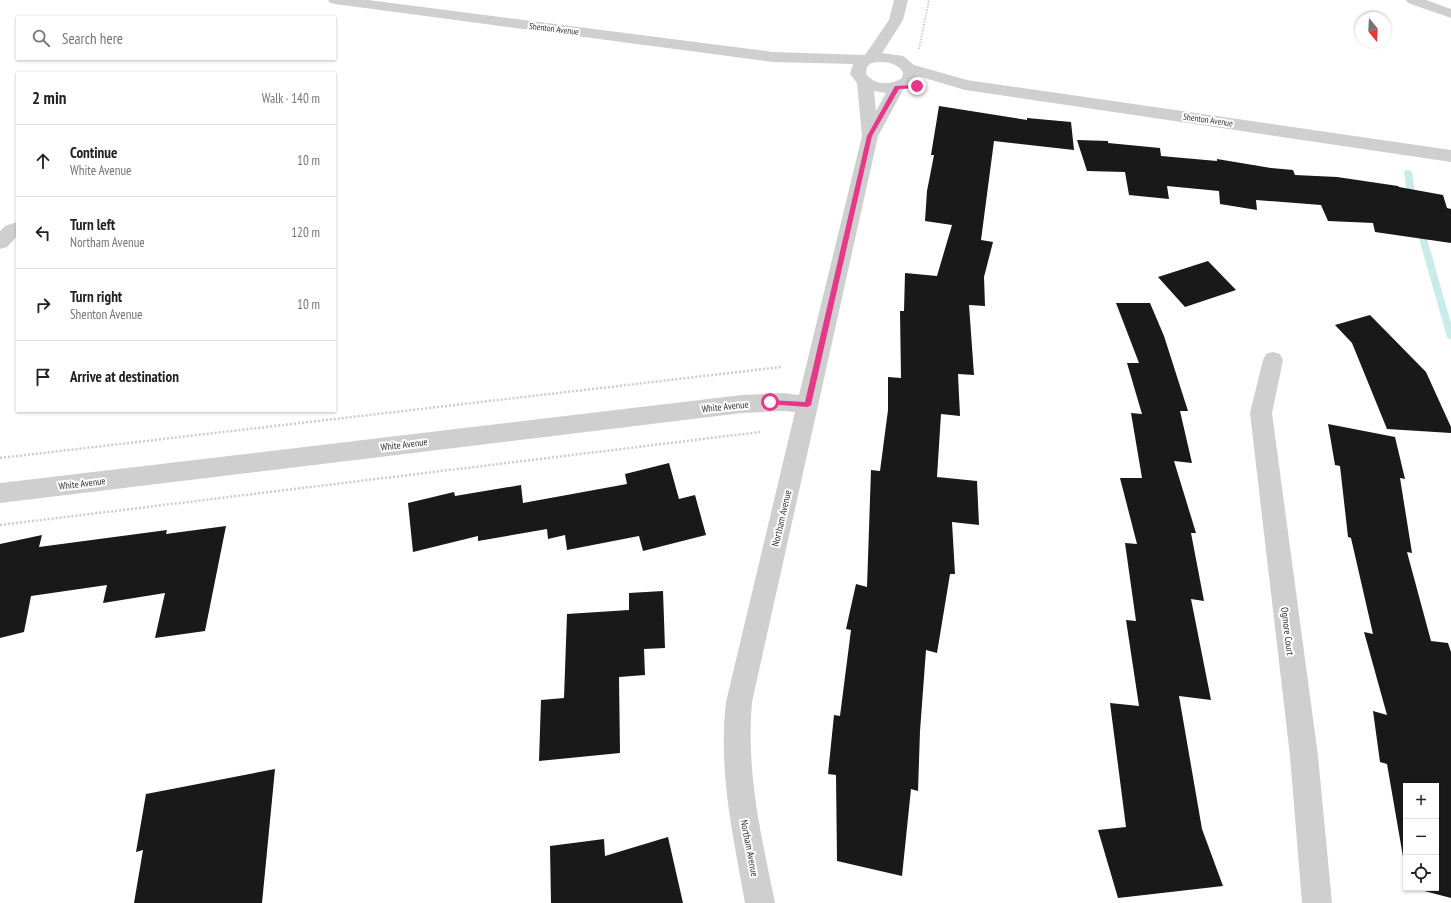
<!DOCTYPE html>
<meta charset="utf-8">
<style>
body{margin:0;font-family:"PT Sans Narrow",sans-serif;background:#f2f2f2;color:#202124}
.controls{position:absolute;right:12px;bottom:12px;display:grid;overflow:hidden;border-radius:0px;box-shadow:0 1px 3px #0004}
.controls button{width:36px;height:36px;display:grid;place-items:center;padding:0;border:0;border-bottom:1px solid #e0e0e0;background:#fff;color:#202124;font:20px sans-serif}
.compass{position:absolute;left:1355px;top:12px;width:36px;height:36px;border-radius:50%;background:#fff;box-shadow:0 1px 3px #0004;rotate:162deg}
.stop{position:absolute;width:12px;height:12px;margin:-9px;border:3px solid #e53889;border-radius:50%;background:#fff}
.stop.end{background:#e53889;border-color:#fff;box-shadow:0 1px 4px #0008}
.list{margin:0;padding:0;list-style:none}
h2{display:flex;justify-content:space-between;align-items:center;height:52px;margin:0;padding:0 16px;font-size:17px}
h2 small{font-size:13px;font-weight:400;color:#757577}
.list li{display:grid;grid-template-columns:26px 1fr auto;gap:12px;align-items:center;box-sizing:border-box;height:72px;padding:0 16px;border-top:1px solid #e0e0e0}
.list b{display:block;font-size:15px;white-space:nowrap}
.list p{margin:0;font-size:13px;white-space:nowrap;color:#757577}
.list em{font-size:13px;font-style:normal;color:#757577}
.icon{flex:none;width:22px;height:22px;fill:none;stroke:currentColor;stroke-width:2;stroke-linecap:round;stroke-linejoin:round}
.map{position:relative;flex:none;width:1451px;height:903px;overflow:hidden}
.search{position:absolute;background:#fff;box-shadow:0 1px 3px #0004;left:16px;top:16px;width:320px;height:44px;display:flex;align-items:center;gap:10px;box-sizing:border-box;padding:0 14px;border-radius:0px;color:#757577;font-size:15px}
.panel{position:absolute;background:#fff;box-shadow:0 1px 3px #0004;left:16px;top:72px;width:320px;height:340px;border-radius:0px}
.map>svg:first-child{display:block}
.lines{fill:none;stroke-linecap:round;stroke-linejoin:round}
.stream{fill:#caebeb;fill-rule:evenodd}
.building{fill:#191919}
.path-far1{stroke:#ccc;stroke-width:2;stroke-dasharray:1.5 1.5;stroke-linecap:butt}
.path{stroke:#ccc;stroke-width:2.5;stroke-dasharray:2 2;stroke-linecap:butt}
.minor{fill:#cfcfcf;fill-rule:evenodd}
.route{fill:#e53889}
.labels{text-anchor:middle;stroke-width:4;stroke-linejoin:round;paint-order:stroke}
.far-street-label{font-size:9px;fill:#323232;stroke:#fff}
.street-label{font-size:10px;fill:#323232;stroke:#fff}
</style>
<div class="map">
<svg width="1451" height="903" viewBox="0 0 1451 903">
<rect width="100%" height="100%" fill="#fff"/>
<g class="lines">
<path class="stream" d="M1406,170H1408L1412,172L1416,200L1412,202L1408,200L1404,172Z
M1420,225L1424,228L1451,323V340L1447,337L1416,228Z"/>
</g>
<path class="building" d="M939,106L1027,120V118L1071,122L1074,150L994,141L981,240L993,242L984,277L985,306L969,305L974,375L958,374L960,416L941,414L937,477L977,481L979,525L952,522L955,574H950L937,653L926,650L920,731L918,791L911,789L902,876L837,861L836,775L828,774L834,715L840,716L851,630L846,629L856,584L867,587L871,470L880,471L888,410V377L901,378L900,311H904L905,273L937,276L952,225L925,221L927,191L934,155H931Z
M1077,140L1108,141V143L1160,148L1161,156L1217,161V159L1271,168L1293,170L1295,175L1337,177L1398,186L1399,187L1443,195L1447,208L1451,209V243L1375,232L1373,223L1328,221L1321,205L1256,200L1257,210L1220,204L1219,191L1167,186L1169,199L1129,195L1125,172L1087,171Z
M1208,261L1236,290L1185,307L1158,277Z
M1116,303H1150L1164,336L1188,411H1180L1192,463L1174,461L1196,533H1191L1204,601L1191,599L1211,700L1179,696L1202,829L1223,886L1118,898L1098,830L1126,827L1110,703L1139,706L1126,620L1136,621L1125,543L1137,544L1120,478H1142L1131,413L1142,414L1127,363H1139Z
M1370,315L1426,372L1451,427V433L1387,429L1352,343L1335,325Z
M1328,424L1395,437L1405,479L1400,478L1412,553L1407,552L1431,641L1448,643L1451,652V898L1413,888H1436V786H1406V874L1387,764L1380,762L1373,711L1387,715L1364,632L1373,634L1351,538L1348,537L1340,466L1335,465Z
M669,463L679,499L695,495L706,535L643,551L639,536L567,550L565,535L548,539L547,529L478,541V536L413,552L408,503L454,492L455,496L521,485L523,503L627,484L625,474Z
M226,526L205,631L155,638L165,593L103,603L107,585L31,596L24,632L0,638V544L42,535L39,547L167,530L166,534Z
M663,591L665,648L644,649L645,675L619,677L620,753L539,761L541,700L564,698L567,614L629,610V593Z
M275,769L262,903H134L143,850L136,852L146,794Z
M668,837L683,903H551L550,846L604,839L605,856Z"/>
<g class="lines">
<path class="path-far1" d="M919,49L929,0"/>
<path class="path" d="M0,458L781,367
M0,525L760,432"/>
<path class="minor" d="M328,0H368L773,52L865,55L889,20L894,0H908L903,20L882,53L903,56L914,65L967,80L1451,150V162L965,90L918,76L915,83L903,90L878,136L752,702C746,773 761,834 775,903H745C733,834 718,773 726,702L795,412L783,411L742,413L0,503V483L742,395L783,393L799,395L862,136L857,83L850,74L853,64L773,62L335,4L330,3ZM878,62C888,62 897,63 903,72L902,78C890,86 875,85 866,74L867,67L871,63ZM874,91L886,93L876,111Z
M1406,0H1426L1451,9V18L1408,3Z
M17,222V236L7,247L0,249V231L5,226Z
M1273,352L1280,354L1283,360L1272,413L1318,756L1332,903H1302L1290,756L1250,413L1263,360L1266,354Z"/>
</g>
<path class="route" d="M917,85L919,88L899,89L872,136L811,405L808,407L767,404V402L770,400L805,402L867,136L895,86Z"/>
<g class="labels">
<g class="far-street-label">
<text transform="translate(554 29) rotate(7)" y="3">Shenton Avenue</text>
<text transform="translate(1208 120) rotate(8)" y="3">Shenton Avenue</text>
</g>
<g class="street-label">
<text transform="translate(725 406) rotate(-6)" y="4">White Avenue</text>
<text transform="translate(404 444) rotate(-7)" y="4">White Avenue</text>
<text transform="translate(82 483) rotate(-7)" y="4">White Avenue</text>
<text transform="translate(781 518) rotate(-77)" y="4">Northam Avenue</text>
<text transform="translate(1288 631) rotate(83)" y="4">Ogmore Court</text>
<text transform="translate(750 848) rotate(79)" y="4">Northam Avenue</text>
</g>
</g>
</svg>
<div class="controls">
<button>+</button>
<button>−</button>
<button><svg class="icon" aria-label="locate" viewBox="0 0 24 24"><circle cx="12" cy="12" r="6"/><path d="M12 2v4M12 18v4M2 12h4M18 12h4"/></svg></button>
</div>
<svg class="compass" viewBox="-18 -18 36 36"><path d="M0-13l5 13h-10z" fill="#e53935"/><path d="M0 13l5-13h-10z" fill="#757577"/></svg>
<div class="stop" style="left:770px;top:402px"></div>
<div class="stop end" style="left:917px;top:86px"></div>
<div class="search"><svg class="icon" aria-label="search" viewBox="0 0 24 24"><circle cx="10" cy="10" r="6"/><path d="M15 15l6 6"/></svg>Search here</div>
<section class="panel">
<h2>2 min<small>Walk · 140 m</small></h2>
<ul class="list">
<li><svg class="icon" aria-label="ahead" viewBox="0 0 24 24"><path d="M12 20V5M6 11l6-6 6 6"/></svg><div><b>Continue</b><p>White Avenue</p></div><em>10 m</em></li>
<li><svg class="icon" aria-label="left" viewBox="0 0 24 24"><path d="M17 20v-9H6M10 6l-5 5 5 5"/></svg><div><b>Turn left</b><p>Northam Avenue</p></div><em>120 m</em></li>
<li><svg class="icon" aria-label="right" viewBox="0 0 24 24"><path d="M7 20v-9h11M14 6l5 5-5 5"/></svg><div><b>Turn right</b><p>Shenton Avenue</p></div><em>10 m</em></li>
<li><svg class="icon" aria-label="arrive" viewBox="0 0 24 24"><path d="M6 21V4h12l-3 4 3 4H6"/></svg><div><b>Arrive at destination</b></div></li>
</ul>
</section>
</div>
